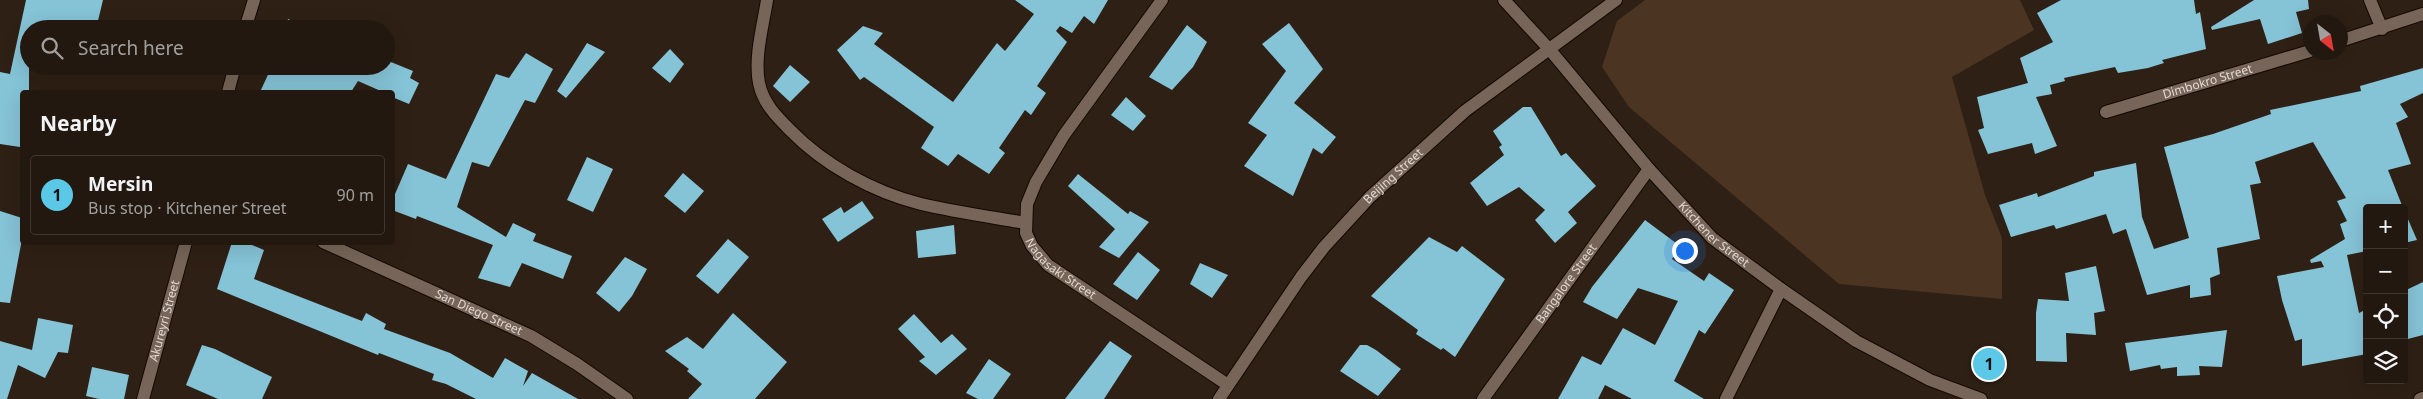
<!DOCTYPE html>
<meta charset="utf-8">
<style>
body{margin:0;font-family:"Noto Sans",sans-serif;background:#2e251d;color:#f1f3f6}
.controls{position:absolute;right:15px;bottom:15px;display:grid;overflow:hidden;border-radius:5px;box-shadow:0 5px 20px #0002}
.controls button{width:45px;height:45px;display:grid;place-items:center;padding:0;border:0;border-bottom:1px solid #3f372f;background:#22180f;color:#f1f3f6;font:25px sans-serif}
.compass{position:absolute;left:2303px;top:15px;width:45px;height:45px;border-radius:50%;background:#22180f;box-shadow:0 5px 20px #0002;rotate:149deg}
.you{position:absolute;left:1684px;top:250px;width:18px;height:18px;margin:-12px;border:4px solid #fff;border-radius:50%;background:#1a73e8;box-shadow:0 0 0 8px #1a73e833}
.badge{display:grid;place-items:center;width:32px;height:32px;border-radius:50%;background:#5ac8e6;color:#111;font-size:16px;font-weight:700}
.pin{position:absolute;translate:-50% -50%;border:2px solid #fff;box-shadow:0 1px 5px #0006}
.list{margin:0;padding:0;list-style:none}
h2{display:flex;justify-content:space-between;align-items:center;height:65px;margin:0;padding:0 20px;font-size:21px}
h2 small{font-size:16px;font-weight:400;color:#a2a09e}
.list li{display:grid;grid-template-columns:32px 1fr auto;gap:15px;align-items:center;box-sizing:border-box;height:80px;margin:0 10px 10px;padding:0 10px;border:1px solid #3f372f;border-radius:5px}
.list b{display:block;font-size:19px;white-space:nowrap}
.list p{margin:0;font-size:16px;white-space:nowrap;color:#a2a09e}
.list em{font-size:16px;font-style:normal;color:#a2a09e}
.icon{flex:none;width:28px;height:28px;fill:none;stroke:currentColor;stroke-width:2;stroke-linecap:round;stroke-linejoin:round}
.map{position:relative;flex:none;width:2423px;height:399px;overflow:hidden}
.search{position:absolute;background:#22180f;box-shadow:0 5px 20px #0002;left:20px;top:20px;width:375px;height:55px;display:flex;align-items:center;gap:12px;box-sizing:border-box;padding:0 18px;border-radius:28px;color:#a2a09e;font-size:19px}
.panel{position:absolute;background:#22180f;box-shadow:0 5px 20px #0002;left:20px;top:90px;width:375px;height:155px;border-radius:5px}
.map>svg:first-child{display:block}
.green{fill:#4b3522}
.building{fill:#85c3d6}
.lines{fill:none;stroke-linecap:round;stroke-linejoin:round}
.minor-casing{stroke:#160902;stroke-width:14}
.minor{stroke:#766558;stroke-width:12}
.labels{text-anchor:middle;stroke-width:5;stroke-linejoin:round;paint-order:stroke}
.street-label{font-size:12px;fill:#e2d8d1;stroke:#120b07}
</style>
<div class="map">
<svg width="2423" height="399" viewBox="0 0 2423 399">
<rect width="100%" height="100%" fill="#2e2014"/>
<path class="green" d="M1645,0H2020L2034,30L1952,77L1985,195L2002,238V299L1839,284L1629,107L1602,67L1617,21Z"/>
<path class="building" d="M26,0H103L96,29H29V92H22V136L20,147L0,144V72L10,74Z
M1015,0H1108L1094,24L1084,16L1072,33L1060,26L1056,31L1067,42L1037,86L1046,93L1031,115L1025,110L999,148L1005,153L989,174L958,154L948,166L921,148L934,127L864,77L860,80L837,50L863,26L883,33L874,44L953,102L997,43L1005,51L1034,14Z
M2061,0H2194L2196,14L2200,12L2206,49L2162,60L2164,63L2148,68L2118,73L2115,67L2064,78L2065,81L2050,85L2052,94L2036,97L2057,146L2035,154L2032,143L1988,154L1978,130L1984,128L1977,97L2028,83L2020,58L2053,42L2037,13Z
M2254,0H2308L2309,9L2296,12L2302,33L2268,44L2260,19L2212,30L2211,27Z
M288,19L312,29H285Z
M1289,23L1323,69L1294,103L1336,137L1322,154L1313,148L1293,196L1244,166L1267,135L1248,123L1286,71L1262,44Z
M1187,25L1207,42L1193,67L1172,90L1149,77Z
M587,43L605,52L566,98L557,91Z
M670,49L684,64L670,83L652,68Z
M526,53L553,69L535,103L525,100L489,167L472,162L457,207L506,237L513,223L536,234L533,241L572,256L563,279L522,263L510,287L478,278L493,245L417,216L416,219L392,210V201L408,164L446,179L496,74L509,78Z
M386,60L413,71L410,78L419,83L409,104L392,97V92H383L358,81L351,92H260L272,66H386Z
M790,65L810,82L790,102L773,86Z
M2423,68V93L2400,104L2408,117L2396,123L2411,164L2388,170L2403,208H2367V251L2347,255L2359,313L2367,309V354L2302,366V339L2295,341L2282,300L2277,276L2324,267L2321,261L2311,263L2310,260L2345,239L2340,224L2347,221L2337,201L2346,198L2313,142L2255,162L2261,183L2250,185L2260,239L2217,248L2220,274L2210,278L2211,295L2190,298V285L2147,295L2126,229L2113,234L2106,214L2056,229L2054,225L2011,237L1999,205L2037,193L2038,197L2094,176V172L2136,163L2142,217L2154,249L2189,238L2164,147L2213,134L2271,114L2270,110L2361,91L2360,86Z
M1126,97L1146,116L1133,131L1111,115Z
M1523,107H1531L1561,156L1566,153L1596,186L1568,212L1577,223L1555,243L1535,220L1545,210L1519,187L1487,206L1470,183L1504,155L1499,147L1502,145L1493,131Z
M587,157L613,169L593,212L567,200Z
M683,173L704,191L685,213L664,196Z
M1078,174L1128,214L1130,211L1149,222L1119,258L1099,247L1115,229L1068,186Z
M862,201L874,218L838,242L822,219L841,207L844,213Z
M2404,210L2417,240L2404,243Z
M0,211L22,218V239L10,303L0,302Z
M1645,220L1680,246L1672,259L1704,281L1709,273L1734,290L1705,334L1699,330L1674,381L1704,399H1632L1605,385L1598,399H1558L1582,356L1601,365L1623,328L1655,345L1678,301L1638,288L1617,319L1583,302L1592,287Z
M954,225L956,254L918,258L916,231Z
M1429,237L1457,252L1462,246L1505,279L1455,357L1443,348L1441,350L1416,334L1418,330L1371,296Z
M728,239L749,257L718,294L696,276Z
M232,242H245L264,250L254,279L362,321L366,313L386,324L384,329L450,353L493,378L505,358L528,371L523,386L532,373L578,399H476L446,384L432,380L434,374L379,353L378,355L217,289Z
M1138,252L1160,270L1137,300L1113,284Z
M625,257L647,269L632,296L619,312L596,293Z
M1200,263L1228,275L1212,298L1190,284Z
M2096,266L2105,311L2094,313L2096,335L2066,333L2067,362L2036,361V313L2038,299L2069,301L2065,273Z
M2423,282V335L2404,340V291Z
M733,313L787,362L755,399H688L702,384L687,371L689,369L665,351L687,337L703,349Z
M914,314L941,343L952,334L967,349L936,375L919,361L925,357L898,329Z
M38,318L73,325L68,353L58,352L45,378L18,365L7,399H0V341L32,350Z
M2227,330L2222,367L2199,366L2200,375L2177,376V367L2161,369L2160,365L2130,371L2125,343Z
M1110,341L1132,356L1104,399H1065Z
M202,345L215,349L272,377L262,399H218L186,385Z
M1360,345H1367L1376,350L1401,369L1378,396L1340,371Z
M989,359L1011,374L993,399H978L966,393Z
M92,367L129,375L124,399H99L86,396Z"/>
<g class="lines">
<g class="minor-casing">
<g id="minor">
<path d="M767,0C763,26 754,57 759,83C763,103 776,116 790,130C824,165 873,192 921,204C955,212 991,217 1026,223"/>
<path id="s1" d="M1162,0L1064,135L1036,182L1027,204L1026,233L1032,246L1048,265L1228,385"/>
<path id="s2" d="M1504,0L1550,50L1649,169L1712,238L1781,289L1856,341L1930,380L1981,399"/>
<path d="M2370,0L2382,29"/>
<path d="M245,29L254,0"/>
<path d="M2340,41L2423,14"/>
<path d="M228,92L235,66"/>
<path id="s3" d="M2106,112L2310,51"/>
<path id="s4" d="M323,242L531,336L577,364L627,399"/>
<path id="s5" d="M143,399L186,242"/>
<path id="s6" d="M1219,399L1301,277L1324,247L1370,197L1465,111L1616,0"/>
<path id="s7" d="M1483,399L1649,169"/>
<path d="M1726,399L1781,289"/>
<path d="M2420,399L2423,398"/>
</g>
</g>
<use href="#minor" class="minor"/>
</g>
<g class="labels">
<g class="street-label">
<text dy="4" stroke="none"><textPath href="#s3" startOffset="106">Dimbokro Street</textPath></text>
<text dy="4" stroke="none"><textPath href="#s6" startOffset="284">Beijing Street</textPath></text>
<text dy="4" stroke="none"><textPath href="#s2" startOffset="315">Kitchener Street</textPath></text>
<text dy="4" stroke="none"><textPath href="#s1" startOffset="325">Nagasaki Street</textPath></text>
<text dy="4" stroke="none"><textPath href="#s7" startOffset="142">Bangalore Street</textPath></text>
<text dy="4" stroke="none"><textPath href="#s4" startOffset="171">San Diego Street</textPath></text>
<text dy="4" stroke="none"><textPath href="#s5" startOffset="81">Akureyri Street</textPath></text>
</g>
</g>
</svg>
<div class="controls">
<button>+</button>
<button>−</button>
<button><svg class="icon" aria-label="locate" viewBox="0 0 24 24"><circle cx="12" cy="12" r="6"/><path d="M12 2v4M12 18v4M2 12h4M18 12h4"/></svg></button>
<button><svg class="icon" aria-label="layers" viewBox="0 0 24 24"><path d="M12 4l9 5-9 5-9-5zM3 14l9 5 9-5"/></svg></button>
</div>
<svg class="compass" viewBox="-18 -18 36 36"><path d="M0-13l5 13h-10z" fill="#e53935"/><path d="M0 13l5-13h-10z" fill="#a2a09e"/></svg>
<div class="you"></div>
<div class="pin badge" style="left:1989px;top:364px">1</div>
<div class="search"><svg class="icon" aria-label="search" viewBox="0 0 24 24"><circle cx="10" cy="10" r="6"/><path d="M15 15l6 6"/></svg>Search here</div>
<section class="panel">
<h2>Nearby<small></small></h2>
<ul class="list">
<li><span class="badge">1</span><div><b>Mersin</b><p>Bus stop · Kitchener Street</p></div><em>90 m</em></li>
</ul>
</section>
</div>
